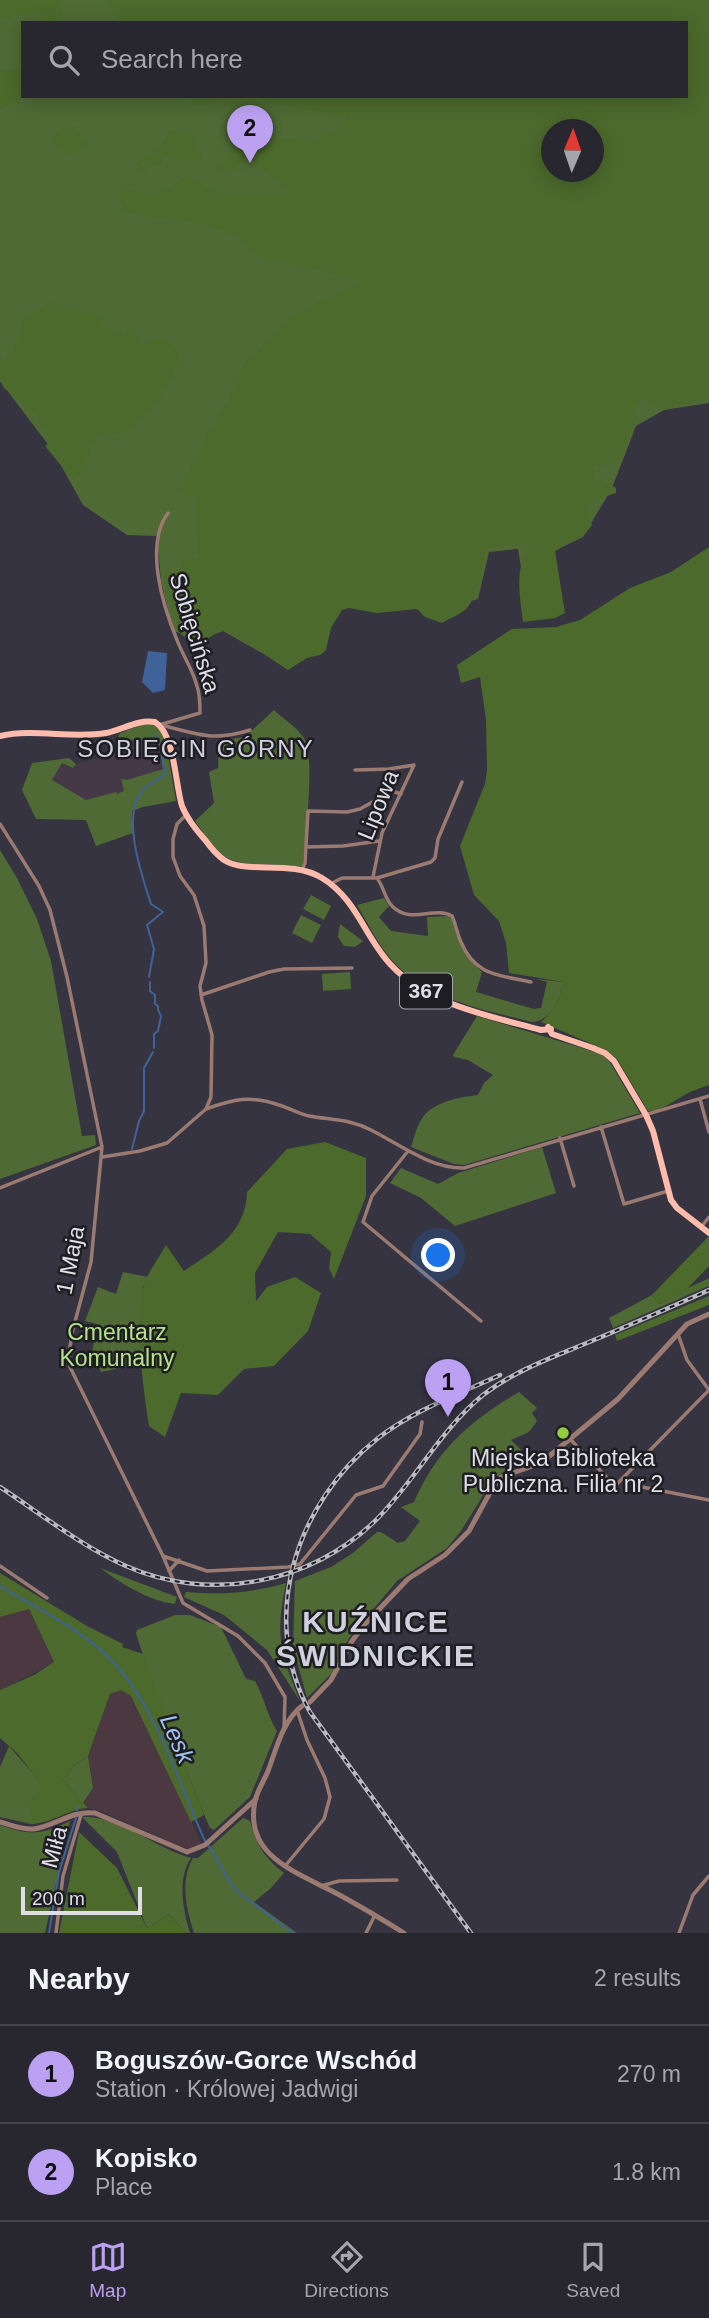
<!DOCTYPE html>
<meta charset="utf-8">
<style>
body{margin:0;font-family:Helvetica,sans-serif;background:#302f38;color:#f1f3f6}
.compass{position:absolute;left:541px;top:119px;width:63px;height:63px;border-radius:50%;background:#282730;box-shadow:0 4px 18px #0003;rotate:2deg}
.scale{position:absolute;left:21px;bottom:18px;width:121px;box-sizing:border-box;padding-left:7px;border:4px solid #dfdee6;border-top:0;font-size:19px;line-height:24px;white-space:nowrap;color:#dfdee6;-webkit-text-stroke:5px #1d1d22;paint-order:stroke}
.you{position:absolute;left:439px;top:1256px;width:24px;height:24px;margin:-18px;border:5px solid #fff;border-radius:50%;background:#1a73e8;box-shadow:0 0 0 10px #1a73e833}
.badge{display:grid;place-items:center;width:46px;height:46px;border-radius:50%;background:#bca0f2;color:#111;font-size:23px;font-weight:700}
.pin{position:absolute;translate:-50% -58px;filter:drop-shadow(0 2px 4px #0008)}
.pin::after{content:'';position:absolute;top:37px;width:24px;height:21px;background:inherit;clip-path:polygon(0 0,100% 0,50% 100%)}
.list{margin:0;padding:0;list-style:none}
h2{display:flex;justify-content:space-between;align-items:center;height:91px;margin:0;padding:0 28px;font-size:30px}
h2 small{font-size:23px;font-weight:400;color:#a5a5ab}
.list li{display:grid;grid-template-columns:46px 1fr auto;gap:21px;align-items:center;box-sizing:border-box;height:98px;padding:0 28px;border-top:2px solid #44444c}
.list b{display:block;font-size:26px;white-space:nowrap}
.list p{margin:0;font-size:23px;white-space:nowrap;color:#a5a5ab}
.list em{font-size:23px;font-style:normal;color:#a5a5ab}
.icon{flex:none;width:38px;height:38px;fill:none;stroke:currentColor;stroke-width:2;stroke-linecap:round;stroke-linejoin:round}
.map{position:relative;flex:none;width:709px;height:1933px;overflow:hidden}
.search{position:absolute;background:#282730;box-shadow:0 4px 18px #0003;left:21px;right:21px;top:21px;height:77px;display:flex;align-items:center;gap:18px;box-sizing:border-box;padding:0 24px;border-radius:0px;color:#a5a5ab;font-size:26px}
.sheet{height:287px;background:#282730}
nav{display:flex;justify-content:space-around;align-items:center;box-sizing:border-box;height:98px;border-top:2px solid #44444c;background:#282730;font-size:19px;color:#a5a5ab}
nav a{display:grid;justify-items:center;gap:4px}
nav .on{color:#bca0f2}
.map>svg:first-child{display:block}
.commercial{fill:#453948}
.industrial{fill:#4b3840}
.green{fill:#4f6a35;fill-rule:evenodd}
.forest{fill:#4c6a2c;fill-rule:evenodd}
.water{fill:#3f6399}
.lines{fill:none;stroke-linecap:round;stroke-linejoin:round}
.stream{stroke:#3f6399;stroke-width:2}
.minor{stroke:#9a7a71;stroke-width:3.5}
.tertiary{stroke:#9a7a71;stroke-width:5}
.primary{stroke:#ffbbab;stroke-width:6}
.rail-casing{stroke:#bbbac3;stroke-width:4.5}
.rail{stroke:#1d1d22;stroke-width:2;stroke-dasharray:5;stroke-linecap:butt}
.poi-dot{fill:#91cd3f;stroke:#1d1d22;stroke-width:2.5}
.labels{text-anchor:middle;stroke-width:5;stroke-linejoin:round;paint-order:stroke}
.shield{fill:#1d1d22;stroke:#a5a4ab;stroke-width:2}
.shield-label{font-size:21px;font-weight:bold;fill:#dfdee6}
.street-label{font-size:23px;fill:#dfdee6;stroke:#1d1d22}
.park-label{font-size:23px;fill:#b4e289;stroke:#1d1d22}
.poi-label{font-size:23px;fill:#dfdee6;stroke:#1d1d22}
.neighbourhood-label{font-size:24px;letter-spacing:2px;fill:#d1d0df;stroke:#1d1d22}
.water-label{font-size:24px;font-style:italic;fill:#a3c3f2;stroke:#1d1d22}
.district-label{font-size:30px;font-weight:bold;letter-spacing:2px;fill:#d1d0df;stroke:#1d1d22}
</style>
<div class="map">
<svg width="709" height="1933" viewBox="0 0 709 1933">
<rect width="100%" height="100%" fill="#363440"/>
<path class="commercial" d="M137,738L156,739L163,767L126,792L86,802L49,780L62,758H69L76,764L123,751L121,740Z"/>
<path class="industrial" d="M29,1609L54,1663L0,1690V1617Z
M121,1689L131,1696L202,1844L190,1849L179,1846L103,1812L88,1808L84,1803L93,1788L88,1756L110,1694Z"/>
<path class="green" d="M0,0H709V403L664,410L636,426L612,488L583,537L521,567L518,549L489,552L478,599L438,609L337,607L293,663L260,652L223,631L202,639L173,631L161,581L157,536L127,535L83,505L53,451L0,381ZM23,23H686V96H23ZM552,130H594V172H552Z
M274,710C283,719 300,729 305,740C315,759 305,841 303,865L300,867C275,861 239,871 219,852C210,843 202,831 195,821L214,803L209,772L218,768L219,741L245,737Z
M153,724L159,728L165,737L176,801L143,807L132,811L133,833L96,846L86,820L36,819L22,790L32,763L69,758L76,764L73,768L62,763L52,780L86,800L116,792L117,794L124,791L121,779L127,780L163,769L159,744L153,740H123L125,750L118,737L120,733L141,725Z
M0,850L17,878L37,919L51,961L82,1136L95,1135L96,1145L0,1179Z
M311,895L331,906L324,920L303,909Z
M384,898L389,906L379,917L391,931L428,936L427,917L450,916C463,940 460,952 482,972L476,992L534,1009L541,1008L547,982L536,979L564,982C561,998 551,1021 532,1022C489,1011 438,1002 403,971C383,955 370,927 357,905Z
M301,915L321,925L312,943L292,933Z
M340,924L363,941L355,947L344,946L338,937Z
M350,972L351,989L323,991L322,974Z
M477,1016L602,1054L611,1064L640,1113L464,1165L454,1164L411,1147C414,1139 416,1128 421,1120C431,1102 460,1097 478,1095L484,1083L493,1075L468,1060L454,1057L453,1055Z
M542,1147L556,1193L455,1226L421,1198L390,1183L401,1168L438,1184L458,1173Z
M123,1272L148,1277L143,1287L141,1364L101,1372L92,1352L97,1324L85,1321L98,1287L116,1294Z
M686,1289L690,1294L613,1328L609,1318L652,1295L660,1304Z
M519,1392L537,1408L532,1413L537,1421L529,1432L511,1440L534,1463L513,1467L494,1478L461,1531L447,1548L397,1581L349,1638L332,1673L307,1698L293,1646L295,1581L331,1567L353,1553L377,1532H381L398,1543L405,1541L420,1521L401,1507L414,1502C437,1449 470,1421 519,1392Z
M100,1568L177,1597L175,1604C148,1601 121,1583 100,1568Z
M286,1583C275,1637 280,1651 300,1701L267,1650L224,1615L184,1597L186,1592C221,1595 252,1593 286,1583Z
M175,1615H190L221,1627L246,1679L255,1681C264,1697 267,1715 277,1731L250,1797L214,1830L210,1828L201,1807L146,1665L136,1633L137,1630Z
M9,1746L44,1786L31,1801V1824L0,1817V1767Z
M88,1756L93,1788L83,1803L63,1779L74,1766Z
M82,1817C118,1815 155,1848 191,1858C177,1879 183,1910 190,1933H186L169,1914L147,1928L117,1852Z
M243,1818L250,1821C258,1847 263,1856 284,1873L271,1888L254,1902L297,1933H194L193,1930C186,1907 180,1880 193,1858H198Z
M70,1821L45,1933H0V1825C30,1836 42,1835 70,1821Z"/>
<path class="forest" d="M0,0H60L63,23H45L40,11L0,19Z
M107,0H709V398L662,409L642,397L630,413L636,416L621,459L615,463L593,466V480H601L616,488V493L585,503L592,525L585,534L555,551L565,613L555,618L523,622C520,597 513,565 532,545C516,543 502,546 487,547C482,565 480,594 467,608C460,615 450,618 442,623L425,617L417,609L377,613L349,608L342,610L331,628L326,650L320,655L307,658L288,670L227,630L217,632L197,647L181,634L167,593L165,573L182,570L181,562L199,558L195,497L180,492L210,429L229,401L244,364L294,315L306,311V308L366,281L263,258L236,235L204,224L127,213L120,201V187L158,196L187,175L217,193H292L249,157L237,168L225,173L217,166L231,154L248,132L257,138H286L308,142L340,128L347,114L302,110L279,103L244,107L212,102L198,106L184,96H686V23H120ZM552,130H594V172H552Z
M23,69V96H30L0,109V71Z
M74,127L86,142L77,153H65L49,141L63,128Z
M171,130L192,134L202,159H182L165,155L161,165L151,166L142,172L136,164L159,147Z
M47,302L99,316L103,327L120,336L125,335L127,327L134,328L141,345L161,337L176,348L180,365L172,368L173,375C160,395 147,421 124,432C115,436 105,432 98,438C87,448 88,469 73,480L45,446L52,441L34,413L4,388L0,381V364C13,355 21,335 22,320L30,318L32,312H38Z
M709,547V1085C702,1088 693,1090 686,1094C674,1101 663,1110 648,1111L617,1059L606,1050L541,1022C553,1011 561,998 564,982L509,973L506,943L499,921L474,895L460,846L485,784L487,770L486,720L480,677L461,683L457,665L512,629L556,627L580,620L630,588L671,572Z
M325,1142L366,1158V1196L334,1279L329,1268L331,1252L310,1234L278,1232L255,1273L256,1301L267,1287L295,1277L321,1293L308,1331L274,1366L244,1369L218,1395L181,1393L165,1437L149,1426C143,1388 135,1327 143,1289C146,1274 159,1258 166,1245L184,1271C215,1250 246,1233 247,1192L287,1149Z
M709,1236V1266L688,1288L709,1278V1286L690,1294L686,1290L660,1304L652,1295Z
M709,1296V1305L617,1341L615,1335Z
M0,1573L87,1626L123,1644L122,1647L143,1654L204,1815L191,1822L131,1696L121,1690L110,1694L88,1756L74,1766L63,1779L88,1808C68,1809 51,1824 31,1824V1801L43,1786L17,1753L0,1738V1690L34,1675L54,1662L29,1609L0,1617Z
M79,1832L117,1868L147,1928L169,1914L186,1933H59Z"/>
<path class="water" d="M148,651L167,653L165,690L153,693L142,682Z"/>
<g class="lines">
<path class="stream" d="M149,977L154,949L147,925L163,912L151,904C142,876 121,817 142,791C148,784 158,780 165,774L160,743L154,735
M150,982V991L155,995V1004L158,1006V1010L161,1016L158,1031L154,1034V1048
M132,1149L139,1121L144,1111V1068L153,1052
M0,1586C39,1610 84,1630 115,1664C158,1711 179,1784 205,1841
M77,1810L78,1806
M208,1845C216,1857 229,1884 239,1893C257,1906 275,1920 293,1933
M49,1933L59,1872L76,1818"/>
<path class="minor" d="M159,725L200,713C200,704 200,694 197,686C193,670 183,656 177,640C163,606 144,546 168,513
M161,725C197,734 213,742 250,730
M355,770L389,769L414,765L382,833L373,877
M0,824L39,886L50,910L67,977L102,1147L91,1262L72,1333L69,1354L70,1367L163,1556L183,1603L238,1636L265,1663L285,1697L284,1729
M306,847L343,846L379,841
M302,870L305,863L308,811L347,812L360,809L392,791L401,794
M377,878C384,887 385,900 393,907C411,924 434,906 452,916C456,924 457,934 461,942C475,976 499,975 531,982
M330,884L342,878H377L431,862L435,858L438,839L462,782
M201,995L269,972L284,969L352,968
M700,1099L709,1132
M206,1109C234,1099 250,1095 279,1105C289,1108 299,1114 309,1116C331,1120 350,1119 371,1130C399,1144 431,1169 464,1168L709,1096
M601,1127L624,1204L668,1191
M560,1138L574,1186
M408,1151L372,1196L363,1222L481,1321
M102,1157L140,1151L167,1143L206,1109L211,1097L212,1035L202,1000L200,986L206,963L204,926L194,895L180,876L173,857V839L177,824L186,815
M0,1188L102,1147
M702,1226L709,1217
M678,1334L687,1360L709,1390
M570,1439L615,1486L709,1390
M625,1477L637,1486L709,1500
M163,1556L207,1571L288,1567L300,1564L356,1495L383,1486L420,1434L422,1422
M0,1566L47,1598
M169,1571L179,1560
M286,1865L324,1819L330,1797L325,1778L307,1740L297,1710
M321,1886L339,1881L397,1880
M56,1933L63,1876L81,1815
M366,1933L375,1915
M679,1933L693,1895L709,1876"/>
<path class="tertiary" d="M310,1702L331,1680L352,1641L365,1624L408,1579L445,1555L469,1531L492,1489L501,1477L541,1463L618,1399L687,1324L709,1314
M302,1706C283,1720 276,1750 268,1771C264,1781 257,1791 255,1801C244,1854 293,1871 330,1890C355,1903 380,1918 404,1933
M0,1822C11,1825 22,1830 34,1829C55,1826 72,1810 95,1813L187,1852L205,1845L256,1799"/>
<path class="primary" d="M0,736C35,728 71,739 106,733C122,730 138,719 155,722C175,734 175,784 182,806C187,819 197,831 206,841C211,848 217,855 224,860C248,875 290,859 322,878C357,899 365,938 391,965C428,1005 490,1016 541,1030L551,1029
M548,1027L552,1034L593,1048L605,1053L614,1061L646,1115L653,1131L671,1200L677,1208L709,1233"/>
<g class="rail-casing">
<path id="rail" d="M0,1487C41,1514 81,1546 126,1566C209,1603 311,1584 376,1520C415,1481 440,1430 483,1395C513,1372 548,1359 582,1345C625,1327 667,1309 709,1290
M471,1933L310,1712C258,1618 296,1503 377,1439C412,1411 459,1394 500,1375"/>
</g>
<use href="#rail" class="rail"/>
</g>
<circle class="poi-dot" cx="563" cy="1433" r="7"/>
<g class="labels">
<rect class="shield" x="400" y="973.5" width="52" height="35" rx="5"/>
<g class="shield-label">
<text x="426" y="998">367</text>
</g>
<g class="street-label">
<text transform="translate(195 633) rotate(73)" y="8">Sobięcińska</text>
<text transform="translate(378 805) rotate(-68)" y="8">Lipowa</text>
<text transform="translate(70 1260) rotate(-79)" y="8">1 Maja</text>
<text transform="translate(54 1847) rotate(-75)" y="8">Miła</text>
</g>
<g class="park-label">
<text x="117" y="1340">Cmentarz<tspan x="117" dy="26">Komunalny</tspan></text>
</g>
<g class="poi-label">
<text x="563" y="1466">Miejska Biblioteka<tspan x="563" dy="26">Publiczna. Filia nr 2</tspan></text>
</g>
<g class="neighbourhood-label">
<text x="196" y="757">SOBIĘCIN GÓRNY</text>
</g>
<g class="water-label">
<text transform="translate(177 1739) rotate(66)" y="8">Lesk</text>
</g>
<g class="district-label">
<text x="376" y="1632">KUŹNICE<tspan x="376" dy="34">ŚWIDNICKIE</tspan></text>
</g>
</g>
</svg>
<svg class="compass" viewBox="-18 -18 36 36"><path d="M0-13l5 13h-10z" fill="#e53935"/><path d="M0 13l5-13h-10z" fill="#a5a5ab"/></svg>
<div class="scale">200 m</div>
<div class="you"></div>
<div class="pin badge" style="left:448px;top:1417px">1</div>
<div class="pin badge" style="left:250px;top:163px">2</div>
<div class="search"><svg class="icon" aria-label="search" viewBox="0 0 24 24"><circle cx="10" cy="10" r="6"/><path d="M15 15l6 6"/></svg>Search here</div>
</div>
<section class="sheet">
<h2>Nearby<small>2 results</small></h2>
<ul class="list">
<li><span class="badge">1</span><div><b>Boguszów-Gorce Wschód</b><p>Station · Królowej Jadwigi</p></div><em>270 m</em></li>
<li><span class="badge">2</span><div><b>Kopisko</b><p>Place</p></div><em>1.8 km</em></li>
</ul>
</section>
<nav>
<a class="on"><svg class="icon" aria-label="map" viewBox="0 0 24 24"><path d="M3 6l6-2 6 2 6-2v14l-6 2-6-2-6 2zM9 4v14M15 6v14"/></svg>Map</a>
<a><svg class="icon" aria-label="directions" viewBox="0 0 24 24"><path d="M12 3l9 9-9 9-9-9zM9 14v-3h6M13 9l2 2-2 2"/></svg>Directions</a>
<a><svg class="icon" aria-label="saved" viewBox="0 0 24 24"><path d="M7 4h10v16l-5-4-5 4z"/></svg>Saved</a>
</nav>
